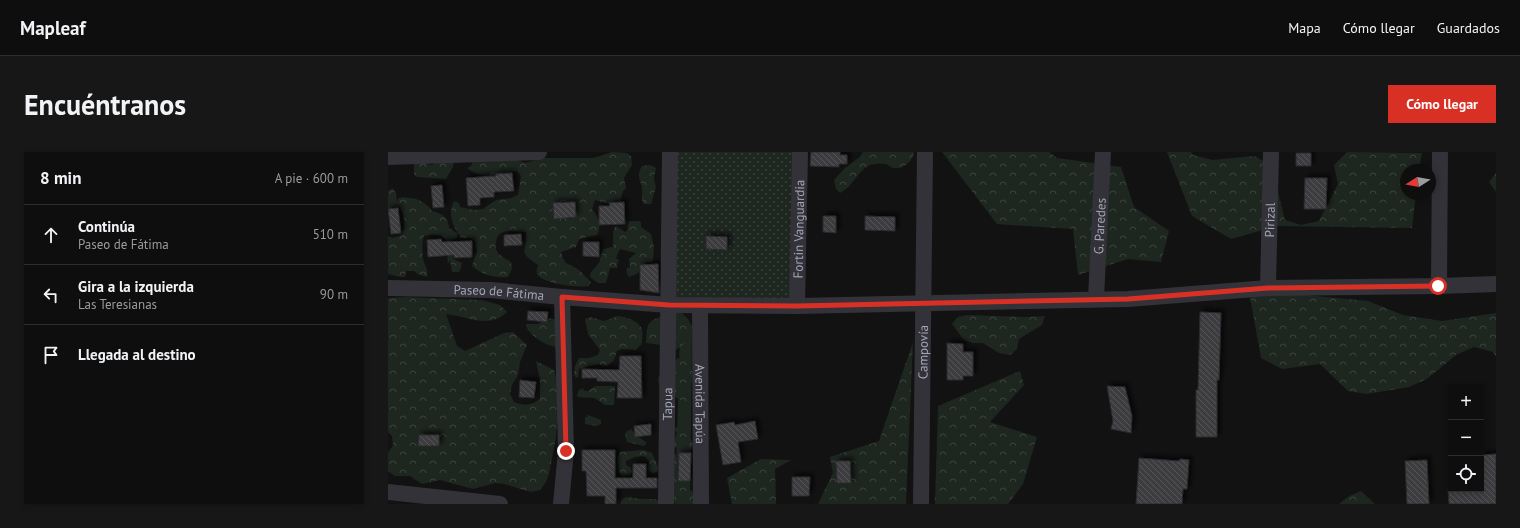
<!DOCTYPE html>
<html lang="es">
<meta charset="utf-8">
<style>
body{margin:0;font-family:"PT Sans",sans-serif;background:#171717;color:#f1f3f6}
.controls{position:absolute;right:12px;bottom:12px;display:grid;overflow:hidden;border-radius:0px;box-shadow:0 2px 6px #0003}
.controls button{width:36px;height:36px;display:grid;place-items:center;padding:0;border:0;border-bottom:1px solid #2e2e2e;background:#0e0e0e;color:#f1f3f6;font:20px sans-serif}
.compass{position:absolute;left:1012px;top:12px;width:36px;height:36px;border-radius:50%;background:#0e0e0e;box-shadow:0 2px 6px #0003;rotate:259deg}
.stop{position:absolute;width:12px;height:12px;margin:-9px;border:3px solid #d93025;border-radius:50%;background:#fff}
.stop.end{background:#d93025;border-color:#fff;box-shadow:0 1px 4px #0008}
.list{margin:0;padding:0;list-style:none}
h2{display:flex;justify-content:space-between;align-items:center;height:52px;margin:0;padding:0 16px;font-size:17px}
h2 small{font-size:13px;font-weight:400;color:#9b9c9e}
.list li{display:grid;grid-template-columns:26px 1fr auto;gap:12px;align-items:center;box-sizing:border-box;height:60px;padding:0 16px;border-top:1px solid #2e2e2e}
.list b{display:block;font-size:15px;white-space:nowrap}
.list p{margin:0;font-size:13px;white-space:nowrap;color:#9b9c9e}
.list em{font-size:13px;font-style:normal;color:#9b9c9e}
.icon{flex:none;width:22px;height:22px;fill:none;stroke:currentColor;stroke-width:2;stroke-linecap:round;stroke-linejoin:round}
.map{position:relative;flex:none;width:1108px;height:352px;overflow:hidden;border-radius:0px}
header{display:flex;align-items:center;gap:24px;box-sizing:border-box;height:56px;padding:0 20px;background:#0e0e0e;border-bottom:1px solid #2e2e2e}
header strong{font-size:19px}
nav{display:flex;gap:22px;margin-inline-start:auto;font-size:14px}
.intro{display:flex;align-items:center;justify-content:space-between;box-sizing:border-box;height:96px;padding:0 24px}
h1{margin:0;font-size:28px}
.button{padding:10px 18px;border-radius:0px;background:#d93025;color:#fff;font-size:14px;font-weight:700}
main{display:flex;gap:24px;padding:0 24px}
aside{flex:1;background:#0e0e0e;border-radius:0px;box-shadow:0 2px 6px #0003}
.map>svg:first-child{display:block}
.grass{fill:#1e2620}
.forest{fill:url(#forest-crowns)}
.park{fill:url(#park-dots)}
.building{fill:url(#building-back-hatch);stroke:#2c2b2f;filter:url(#shadow)}
.lines{fill:none;stroke-linecap:round;stroke-linejoin:round}
.minor{stroke:#323238;stroke-width:16}
.route{stroke:#d93025;stroke-width:5}
.labels{text-anchor:middle;stroke-width:3.5;stroke-linejoin:round;paint-order:stroke}
.street-label{font-size:13px;fill:#a2a5b5;stroke:#0d0d0e}
</style>
<header>
<strong>Mapleaf</strong>
<nav><a>Mapa</a><a>Cómo llegar</a><a>Guardados</a></nav>
</header>
<div class="intro"><h1>Encuéntranos</h1><a class="button">Cómo llegar</a></div>
<main>
<aside>
<h2>8 min<small>A pie · 600 m</small></h2>
<ul class="list">
<li><svg class="icon" aria-label="ahead" viewBox="0 0 24 24"><path d="M12 20V5M6 11l6-6 6 6"/></svg><div><b>Continúa</b><p>Paseo de Fátima</p></div><em>510 m</em></li>
<li><svg class="icon" aria-label="left" viewBox="0 0 24 24"><path d="M17 20v-9H6M10 6l-5 5 5 5"/></svg><div><b>Gira a la izquierda</b><p>Las Teresianas</p></div><em>90 m</em></li>
<li><svg class="icon" aria-label="arrive" viewBox="0 0 24 24"><path d="M6 21V4h12l-3 4 3 4H6"/></svg><div><b>Llegada al destino</b></div></li>
</ul>
</aside>
<div class="map">
<svg width="1108" height="352" viewBox="0 0 1108 352">
<defs>
<pattern id="forest-crowns" width="20" height="18" patternUnits="userSpaceOnUse"><rect width="20" height="18" fill="#1e2620"/><path d="M2 6a3 3 0 1 1 6 0M12 15a3 3 0 1 1 6 0" fill="none" stroke="#3c423e"/></pattern>
<pattern id="park-dots" width="8" height="8" patternUnits="userSpaceOnUse"><rect width="8" height="8" fill="#1e2620"/><path d="M2 2h.1M6 6h.1" fill="none" stroke="#3c423e" stroke-width="1.8" stroke-linecap="round"/></pattern>
<pattern id="building-back-hatch" width="6" height="6" patternUnits="userSpaceOnUse"><rect width="6" height="6" fill="#3c3c41"/><path d="M-1 5l2 2M0 0l6 6M5-1l2 2" fill="none" stroke="#55555a"/></pattern>
<filter id="shadow"><feDropShadow dx="3.5" dy="-3.5" stdDeviation="2" flood-color="#0009"/></filter>
</defs>
<rect width="100%" height="100%" fill="#121213"/>
<path class="grass" d="M303,176L304,180L302,352H287L292,179Z"/>
<path class="forest" d="M224,0L239,1L243,4L244,13L236,26L238,36L235,39L231,53L227,54L207,48L204,57C210,65 214,73 209,83L191,87L188,95L173,100C177,113 177,110 188,116C193,119 198,125 203,130L201,134C191,136 154,132 149,122C148,119 149,116 150,113C128,98 140,102 138,80C131,80 122,78 115,80C112,81 110,83 109,86C104,100 113,104 123,110L124,116L120,125C106,126 94,123 84,114L89,99L87,89L83,86H73C65,74 59,63 66,49L71,51L72,55L86,58L95,57L108,48L123,46L130,43L133,24L129,19C121,20 116,23 110,24C101,26 85,22 79,16L83,14L86,7L119,4L137,11L156,6H206Z
M475,0H526C526,8 515,18 506,16C503,16 501,13 498,12C494,11 487,12 482,13C469,19 465,35 452,41L448,37L446,28L457,16L472,5Z
M554,0H661L669,6L733,15L746,55L781,79L773,110L740,107L690,123L685,77L609,72Z
M779,0H803L805,3L825,8L866,4L883,13L897,68L913,73L931,69L950,32L946,13L959,0L1034,1L1031,18H1018V42H1028L1024,76L889,74L843,87L804,64Z
M52,7L66,10L65,15L58,27L29,25L26,22V11L30,10L44,13Z
M262,13L268,16L266,26L268,35L263,52H256C252,47 255,42 254,36C252,26 248,24 254,14Z
M1108,21V40L1101,30Z
M5,36L8,42L9,49L11,46C23,44 37,48 44,59C54,62 60,64 61,76L69,81V86L63,88L65,107L74,111L73,116L71,120H64L62,108L60,112L58,87C52,81 44,82 36,84C34,90 34,99 35,106C36,113 41,117 39,125L30,122L26,119H18L17,125H13L0,122V84L5,86L14,83C18,75 17,62 11,55L0,56V39Z
M241,69H251L253,71V75L263,82L266,95L265,109L262,111L258,110C255,118 249,123 241,125C239,123 238,119 239,116L242,115L241,107L248,101L232,97L228,106L231,108L229,113L230,116H222L218,131H210L202,125L203,120L211,111L215,97L225,95C226,89 223,78 228,74L237,80L239,79Z
M879,133L918,143L980,149L1015,163L1054,169L1108,161V204L1105,200L1086,195L1068,203L1039,227L1021,235L979,242L960,239L932,212L894,217L873,206L862,145Z
M17,145L94,148L112,153L119,160C100,178 80,164 58,162L69,194L77,199L116,181L125,180L139,193L132,210L130,223L124,233L122,242L126,250C137,254 142,254 152,247V228L148,209L166,218L171,237L168,285L161,322L158,330L152,338L143,340L116,332L107,331L85,337L52,328L34,332L22,324H7L0,319V301L5,293L4,284L0,280V146Z
M293,160L300,167L305,176C301,191 295,193 283,201L273,193L258,191C259,182 257,171 267,167C272,165 275,164 279,161Z
M579,163L639,165L657,164L654,173L631,187L629,197L622,203L611,201L595,191H585L576,188L564,172L570,165Z
M230,164C238,165 252,169 254,178C255,182 254,187 254,191L248,198L234,197L229,199L226,208L219,214L210,212L191,217L190,226L186,224L187,214L191,206H201L210,203L212,198L200,182L197,167L202,165L216,169Z
M161,166L166,167L168,168L169,195C159,195 137,181 138,172H150Z
M525,190L518,352H430L445,321L442,305L491,289Z
M290,206C314,217 301,227 301,247L297,250L272,238L270,226L273,221Z
M632,219L636,233L602,270L649,285L635,332L620,352H547L550,254Z
M208,234H225L227,235L226,253H217L207,246L190,245L189,243L191,238L196,236L195,238C201,241 203,236 208,234Z
M200,263L213,268V272L209,274L197,272V267Z
M290,274H295L299,276L305,293L303,297L283,295L289,281L286,277Z
M243,277L249,284L258,290V292L256,294L239,290L237,282L238,280Z
M255,298L264,301L270,315L269,320L265,321L260,318L261,310L258,305L254,304L247,305L238,309V313L242,315L244,320L241,323L234,324C229,318 229,307 232,300Z
M287,302L289,304L290,316L293,323L292,334L306,340L309,352H288L280,344L284,303Z
M373,307L403,308L387,317L388,352H344L339,326Z
M973,339L987,352H951L961,344Z
M239,345L253,347H267L279,352H232L234,347Z"/>
<path class="park" d="M280,0H412L409,154L281,153Z"/>
<path class="building" d="M423,0H452V3H459V12H451V15L422,14Z
M908,1H923V14H908Z
M124,21L126,39L106,40V45L92,46V53L80,54L78,26L108,24V22Z
M917,26H939L938,57H916Z
M54,33L56,55L45,56L43,34Z
M187,50L188,65L166,67L165,51Z
M236,50L237,72L211,73V54H222L221,51Z
M10,56L13,81L3,82L0,57Z
M435,64H448V81L435,80Z
M477,64L507,65V79L477,78Z
M133,82L134,93L116,94V83Z
M318,84L339,85V98L318,97Z
M53,87L54,90L84,89V105L66,106V103L40,105L39,88Z
M195,90H211V105L195,104Z
M270,112L271,141L252,138V113Z
M140,159L160,160L159,170L139,168Z
M812,160L833,161L831,228H829V285H808V238H810Z
M559,191L575,192V200H585V224H575V228H559Z
M232,204H253L254,246H229L230,230L209,229V226H194V217L231,218Z
M132,228L148,230L146,246L131,245Z
M719,234L737,235L744,264L743,281L723,277L725,269Z
M367,269L370,287L350,290L353,310L335,313L328,273L346,270L347,273Z
M263,272V283L247,285L246,274Z
M31,283H51V294H30Z
M194,298H227V326H245V312H258V326H269V336H228V352H217V344H199L198,319H194Z
M291,301H303L302,329H290Z
M1108,302V352H1061L1060,337H1094L1093,303Z
M751,306L791,309L792,307L801,308L799,337H795L794,352H748Z
M1039,308L1041,352H1019L1017,309Z
M448,309H462L463,331H449Z
M404,325H422L421,344H404Z"/>
<g class="lines">
<g class="minor">
<path d="M0,5L151,0"/>
<path d="M1051,134L1052,0"/>
<path id="s1" d="M0,136L103,138L174,145L281,153L409,154L740,147L880,136L1051,134L1108,132"/>
<path id="s2" d="M880,136L883,0"/>
<path id="s3" d="M708,147L715,0"/>
<path id="s4" d="M312,153L313,352"/>
<path id="s5" d="M409,154L412,0"/>
<path d="M0,340L112,352"/>
<path d="M173,352L178,299L174,145"/>
<path id="s6" d="M278,352L282,0"/>
<path id="s7" d="M533,352L537,0"/>
</g>
</g>
<g class="lines">
<path class="route" d="M178,299L174,145L281,153L409,154L740,147L880,136L1050,134"/>
</g>
<g class="labels">
<g class="street-label">
<text dy="5" stroke="none"><textPath href="#s2" startOffset="68">Pirizal</textPath></text>
<text dy="5" stroke="none"><textPath href="#s3" startOffset="73">G. Paredes</textPath></text>
<text dy="5" stroke="none"><textPath href="#s5" startOffset="77">Fortin Vanguardia</textPath></text>
<text dy="5" stroke="none"><textPath href="#s1" startOffset="111">Paseo de Fátima</textPath></text>
<text dy="5" stroke="none"><textPath href="#s7" startOffset="152">Campovía</textPath></text>
<text dy="5" stroke="none"><textPath href="#s6" startOffset="100">Tapua</textPath></text>
<text dy="5" stroke="none"><textPath href="#s4" startOffset="99">Avenida Tapúa</textPath></text>
</g>
</g>
</svg>
<div class="controls">
<button>+</button>
<button>−</button>
<button><svg class="icon" aria-label="locate" viewBox="0 0 24 24"><circle cx="12" cy="12" r="6"/><path d="M12 2v4M12 18v4M2 12h4M18 12h4"/></svg></button>
</div>
<svg class="compass" viewBox="-18 -18 36 36"><path d="M0-13l5 13h-10z" fill="#e53935"/><path d="M0 13l5-13h-10z" fill="#9b9c9e"/></svg>
<div class="stop" style="left:1050px;top:134px"></div>
<div class="stop end" style="left:178px;top:299px"></div>
</div>
</main>
